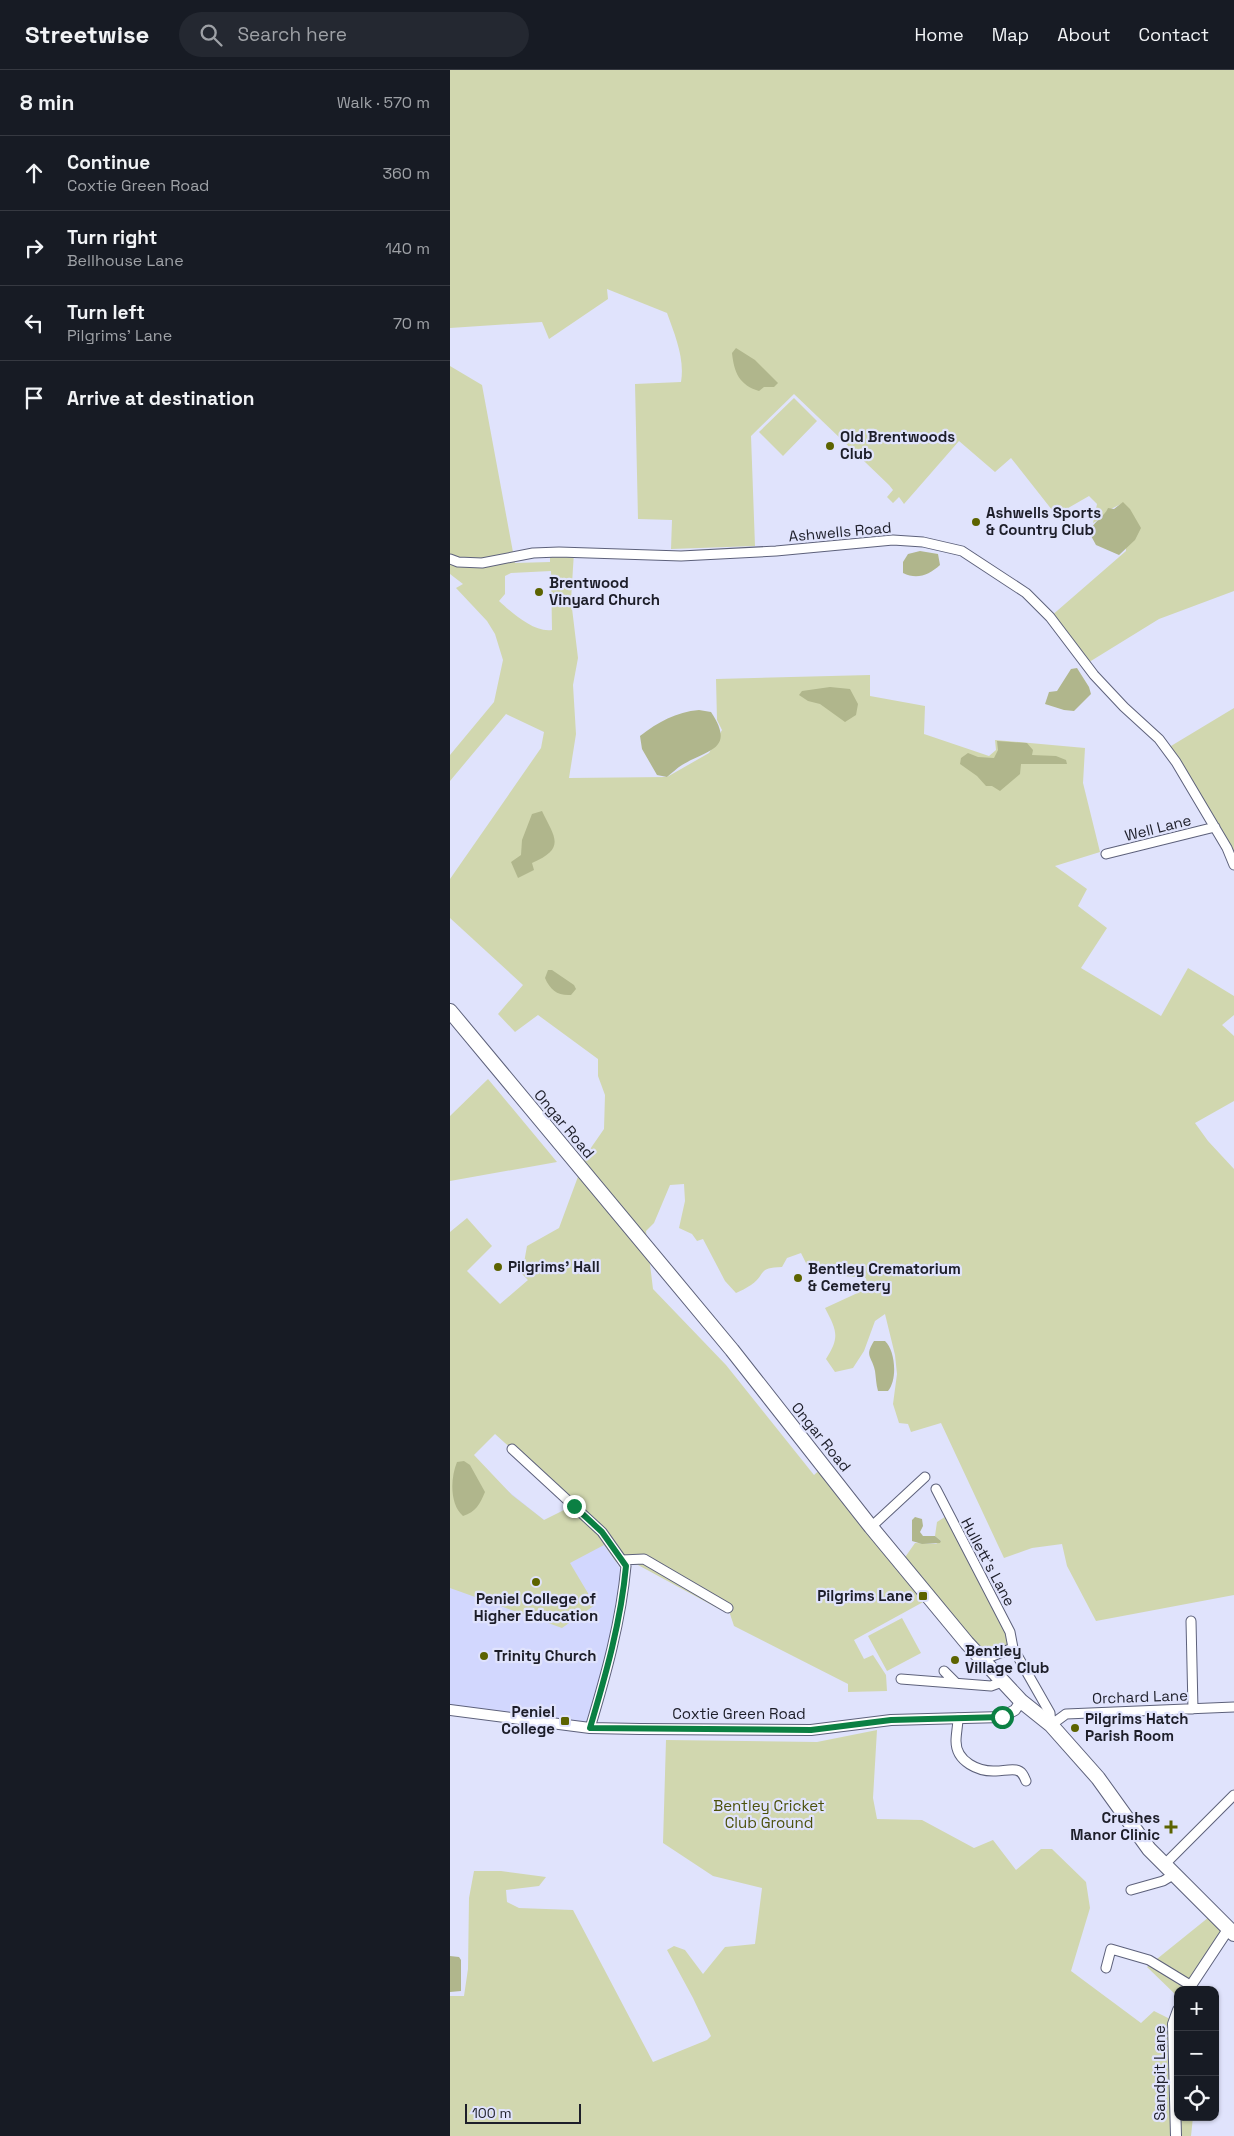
<!DOCTYPE html>
<meta charset="utf-8">
<style>
body{margin:0;font-family:"Space Grotesk",sans-serif;background:#242831;color:#f1f3f6}
.controls{position:absolute;right:15px;bottom:15px;display:grid;overflow:hidden;border-radius:10px;box-shadow:0 1px 4px #0004}
.controls button{width:45px;height:45px;display:grid;place-items:center;padding:0;border:0;border-bottom:1px solid #363941;background:#171b24;color:#f1f3f6;font:25px sans-serif}
.scale{position:absolute;left:15px;bottom:12px;width:116px;box-sizing:border-box;padding-left:5px;border:2px solid #1d1e29;border-top:0;font-size:14px;line-height:18px;white-space:nowrap;color:#1d1e29;-webkit-text-stroke:4px #e0e3fc;paint-order:stroke}
.stop{position:absolute;width:15px;height:15px;margin:-11px;border:4px solid #0b8043;border-radius:50%;background:#fff}
.stop.end{background:#0b8043;border-color:#fff;box-shadow:0 1px 5px #0008}
.list{margin:0;padding:0;list-style:none}
h2{display:flex;justify-content:space-between;align-items:center;height:65px;margin:0;padding:0 20px;font-size:21px}
h2 small{font-size:16px;font-weight:400;color:#9ea1a6}
.list li{display:grid;grid-template-columns:32px 1fr auto;gap:15px;align-items:center;box-sizing:border-box;height:75px;padding:0 20px;border-top:1px solid #363941}
.list b{display:block;font-size:19px;white-space:nowrap}
.list p{margin:0;font-size:16px;white-space:nowrap;color:#9ea1a6}
.list em{font-size:16px;font-style:normal;color:#9ea1a6}
.icon{flex:none;width:28px;height:28px;fill:none;stroke:currentColor;stroke-width:2;stroke-linecap:round;stroke-linejoin:round}
.map{position:relative;flex:none;width:784px;height:2066px;overflow:hidden}
header{display:flex;align-items:center;gap:30px;box-sizing:border-box;height:70px;padding:0 25px;background:#171b24;border-bottom:1px solid #363941}
header strong{font-size:24px}
nav{display:flex;gap:28px;margin-inline-start:auto;font-size:18px}
.search{width:350px;height:45px;background:#242831;display:flex;align-items:center;gap:12px;box-sizing:border-box;padding:0 18px;border-radius:28px;color:#9ea1a6;font-size:19px}
main{display:flex}
aside{flex:1;background:#171b24}
.map>svg:first-child{display:block}
.built{fill:#d2d7fe}
.green{fill:#d1d7af;fill-rule:evenodd}
.water{fill:#b0b68c}
.lines{fill:none;stroke-linecap:round;stroke-linejoin:round}
.minor-casing{stroke:#5d617b;stroke-width:11}
.tertiary-casing{stroke:#5d617b;stroke-width:12}
.primary-casing{stroke:#5d617b;stroke-width:16}
.minor{stroke:#fff;stroke-width:9}
.tertiary{stroke:#fff;stroke-width:10}
.primary{stroke:#fff;stroke-width:14}
.route{stroke:#0b8043;stroke-width:6}
.poi-dot{fill:#5c6300;stroke:#e0e3fc;stroke-width:2}
.labels{text-anchor:middle;stroke-width:4.5;stroke-linejoin:round;paint-order:stroke}
.poi-label{font-size:15px;font-weight:bold;fill:#1d1e29;stroke:#e0e3fc;text-anchor:start}
.street-label{font-size:15px;fill:#1d1e29;stroke:#e0e3fc}
.park-label{font-size:15px;fill:#4c510b;stroke:#e0e3fc}
</style>
<header>
<strong>Streetwise</strong>
<div class="search"><svg class="icon" aria-label="search" viewBox="0 0 24 24"><circle cx="10" cy="10" r="6"/><path d="M15 15l6 6"/></svg>Search here</div>
<nav><a>Home</a><a>Map</a><a>About</a><a>Contact</a></nav>
</header>
<main>
<aside>
<h2>8 min<small>Walk · 570 m</small></h2>
<ul class="list">
<li><svg class="icon" aria-label="ahead" viewBox="0 0 24 24"><path d="M12 20V5M6 11l6-6 6 6"/></svg><div><b>Continue</b><p>Coxtie Green Road</p></div><em>360 m</em></li>
<li><svg class="icon" aria-label="right" viewBox="0 0 24 24"><path d="M7 20v-9h11M14 6l5 5-5 5"/></svg><div><b>Turn right</b><p>Bellhouse Lane</p></div><em>140 m</em></li>
<li><svg class="icon" aria-label="left" viewBox="0 0 24 24"><path d="M17 20v-9H6M10 6l-5 5 5 5"/></svg><div><b>Turn left</b><p>Pilgrims' Lane</p></div><em>70 m</em></li>
<li><svg class="icon" aria-label="arrive" viewBox="0 0 24 24"><path d="M6 21V4h12l-3 4 3 4H6"/></svg><div><b>Arrive at destination</b></div></li>
</ul>
</aside>
<div class="map">
<svg width="784" height="2066" viewBox="0 0 784 2066">
<rect width="100%" height="100%" fill="#e0e3fc"/>
<path class="built" d="M0,1374L94,1450L154,1475L169,1497L172,1505L158,1588L136,1652L0,1637Z"/>
<path class="green" d="M0,0H784V521L709,549L636,594L600,547L676,481L673,433L657,441L652,448L643,453L647,434L639,426L606,445L561,388L545,402L509,371L454,434L449,427L443,433L437,427L443,420L439,415L344,324L301,366L305,476L221,479L222,450L188,449L185,314L231,312C235,289 225,265 217,243L157,219L158,229L99,269L92,252L0,258Z
M0,296L32,315L65,493L100,492V482H124L121,530L128,588L123,615L126,664L119,708L217,707L259,683L272,660L267,650L266,609L420,605V626L475,636L474,664L539,686L546,680L545,670L635,678L633,713L650,782L605,796L637,819L628,836L657,858L631,898L711,946L738,898L784,926V945L772,955L784,966V1031L745,1053L758,1071L784,1099V1525L646,1551L617,1496L612,1474L582,1478L554,1488L491,1353L461,1362L458,1354L449,1353L443,1334L447,1304L445,1285L435,1244L425,1251L414,1281L403,1298L385,1302L376,1289C390,1267 387,1261 375,1238L414,1220L416,1208L374,1204L369,1191L357,1195L351,1183L337,1188L332,1197C306,1198 317,1204 301,1215C296,1218 291,1221 286,1223L275,1211L253,1169L247,1171L242,1164L229,1158L235,1131L234,1114L220,1115L204,1153L196,1161L203,1219L276,1295L364,1405L374,1396L451,1493L465,1473L486,1474L491,1471L485,1466L487,1452L498,1445L563,1578L532,1590L475,1531L404,1570L414,1589L423,1585L436,1605L437,1621L398,1622V1614L284,1556L278,1538L269,1539L188,1495L166,1492L154,1475L120,1493L145,1535L112,1558L0,1518V1162L17,1148L42,1176L17,1201L50,1234L78,1210L72,1204L77,1176L109,1158L136,1085L154,1059L155,1025L148,1006V989L88,945L65,962L48,944L73,915L0,848V809L91,678L94,662L56,644L0,711V685L44,632L53,590L45,564L37,551L6,518L13,514L0,504ZM101,501L102,560C84,563 61,542 49,531L55,524V506L61,503ZM45,1364L124,1435L94,1450L62,1425L24,1385Z
M344,328L367,351L333,386L309,362Z
M784,638V781L779,783L716,679Z
M38,1009L107,1092L0,1111V1046Z
M452,1548L471,1583L437,1601L418,1566Z
M427,1660L423,1728L427,1749L472,1750L524,1778L543,1770L566,1800L591,1779H602L636,1812L640,1838L621,1901L691,1953L704,1941L722,1950L728,2047H743L741,2066H0V1926H14L18,1899L19,1828L24,1801H51L96,1807L89,1816L56,1820L57,1832L69,1838L123,1840L203,1992L257,1970L261,1966L243,1928L217,1880L224,1876L235,1880L253,1904L275,1877L305,1874L312,1818L263,1806L213,1773L216,1670L367,1672Z
M764,1843L779,1858L738,1920H728V1927L697,1897Z"/>
<path class="water" d="M286,278L305,290L328,313L324,317H314L309,321C289,315 284,302 282,283Z
M673,432L680,439L691,458L685,470L669,485L646,475L640,464C641,452 654,448 658,438L664,439Z
M470,481L488,484L490,495C479,505 467,510 453,503V492L458,484Z
M627,598L639,617L641,624L624,641L614,640L595,634L599,622L607,621L621,599Z
M380,617L400,619L408,634L406,645L395,652L370,634L358,631L349,625L352,621Z
M249,640L261,642C286,680 258,679 232,695C227,698 222,703 217,707L207,705L192,679L190,666C208,652 226,642 249,640Z
M547,671L577,673L583,680L582,685L606,686L616,690L617,694H571L570,704L550,721L542,716H536L527,706L510,694L511,688L518,683L528,687L544,688L548,680Z
M92,741C105,768 116,778 82,793L84,800L68,808L61,792L71,785L72,770L82,744Z
M98,900H102L124,915L126,919L121,925C108,926 100,920 95,908Z
M424,1271H435C445,1280 448,1309 438,1321H428C426,1314 426,1308 425,1301C422,1286 414,1287 424,1271Z
M14,1391L20,1395L35,1422C30,1434 26,1442 13,1446C0,1435 0,1409 7,1392Z
M465,1447L472,1449L473,1456L470,1462L473,1466H485L491,1471L490,1473L472,1474L462,1471V1450Z
M0,1886L9,1887L11,1890V1921L0,1922Z"/>
<g class="lines">
<g class="minor-casing">
<path id="minor" d="M0,489L8,492L32,493L83,483L109,482L231,486L326,481L443,470L473,472L512,481L576,523L600,547L644,605L674,637L709,669L726,692L777,778L784,795
M656,784L765,757
M62,1379L152,1462L176,1496C171,1551 156,1605 140,1658
M486,1419L560,1562L563,1578L600,1643L601,1655
M421,1457L475,1407
M172,1490L194,1489L278,1538
M741,1551L743,1639
M532,1590L563,1578
M494,1601L505,1612
M451,1609L541,1616L552,1612
M508,1648C508,1655 506,1664 506,1671C506,1692 529,1702 546,1701C552,1701 560,1699 566,1700C572,1701 574,1706 576,1711
M601,1655L616,1644L784,1637
M714,1795L784,1725
M681,1820L713,1811L723,1805
M656,1898L661,1879L699,1890L740,1915"/>
</g>
<g class="tertiary-casing">
<path id="tertiary" d="M0,1640L140,1658L190,1659L361,1660L441,1650L552,1647L565,1640L571,1631
M738,1920L779,1858
M726,2066L723,1954L728,1940"/>
</g>
<g class="primary-casing">
<path id="primary" d="M0,941L282,1280L421,1457L517,1573L571,1631L601,1655L648,1708L699,1779L784,1864"/>
</g>
<use href="#minor" class="minor"/>
<use href="#tertiary" class="tertiary"/>
<use href="#primary" class="primary"/>
</g>
<g class="lines">
<path class="route" d="M124,1436L152,1462L176,1496C171,1551 156,1604 140,1658L361,1660L441,1650L552,1647"/>
</g>
<g class="poi-dot">
<circle cx="380" cy="376" r="5"/>
<circle cx="526" cy="452" r="5"/>
<circle cx="89" cy="522" r="5"/>
<circle cx="48" cy="1197" r="5"/>
<circle cx="348" cy="1208" r="5"/>
<circle cx="86" cy="1512" r="5"/>
<rect x="468" y="1521" width="10" height="10" rx="2.5"/>
<circle cx="34" cy="1586" r="5"/>
<circle cx="505" cy="1590" r="5"/>
<rect x="110" y="1646" width="10" height="10" rx="2.5"/>
<circle cx="625" cy="1658" r="5"/>
<path d="M718.5 1749.5h5v5h5v5h-5v5h-5v-5h-5v-5h5z"/>
</g>
<g class="labels">
<g class="poi-label">
<text x="390" y="372">Old Brentwoods<tspan x="390" dy="17">Club</tspan></text>
<text x="536" y="448">Ashwells Sports<tspan x="536" dy="17">&amp; Country Club</tspan></text>
<text x="99" y="518">Brentwood<tspan x="99" dy="17">Vinyard Church</tspan></text>
<text x="58" y="1202">Pilgrims' Hall</text>
<text x="358" y="1204">Bentley Crematorium<tspan x="358" dy="17">&amp; Cemetery</tspan></text>
<text x="463" y="1531" text-anchor="end">Pilgrims Lane</text>
<text x="86" y="1534" text-anchor="middle">Peniel College of<tspan x="86" dy="17">Higher Education</tspan></text>
<text x="515" y="1586">Bentley<tspan x="515" dy="17">Village Club</tspan></text>
<text x="44" y="1591">Trinity Church</text>
<text x="105" y="1647" text-anchor="end">Peniel<tspan x="105" dy="17">College</tspan></text>
<text x="635" y="1654">Pilgrims Hatch<tspan x="635" dy="17">Parish Room</tspan></text>
<text x="710" y="1753" text-anchor="end">Crushes<tspan x="710" dy="17">Manor Clinic</tspan></text>
</g>
<g class="street-label">
<text transform="translate(390 462) rotate(-5)" y="5">Ashwells Road</text>
<text transform="translate(708 758) rotate(-14)" y="5">Well Lane</text>
<text transform="translate(114 1054) rotate(50)" y="5">Ongar Road</text>
<text transform="translate(371 1367) rotate(51)" y="5">Ongar Road</text>
<text transform="translate(538 1492) rotate(62)" y="5">Hullett's Lane</text>
<text transform="translate(690 1627) rotate(-2)" y="5">Orchard Lane</text>
<text x="289" y="1649">Coxtie Green Road</text>
<text transform="translate(710 2003) rotate(-90)" y="5">Sandpit Lane</text>
</g>
<g class="park-label">
<text x="319" y="1741">Bentley Cricket<tspan x="319" dy="17">Club Ground</tspan></text>
</g>
</g>
</svg>
<div class="controls">
<button>+</button>
<button>−</button>
<button><svg class="icon" aria-label="locate" viewBox="0 0 24 24"><circle cx="12" cy="12" r="6"/><path d="M12 2v4M12 18v4M2 12h4M18 12h4"/></svg></button>
</div>
<div class="scale">100 m</div>
<div class="stop" style="left:552px;top:1647px"></div>
<div class="stop end" style="left:124px;top:1436px"></div>
</div>
</main>
